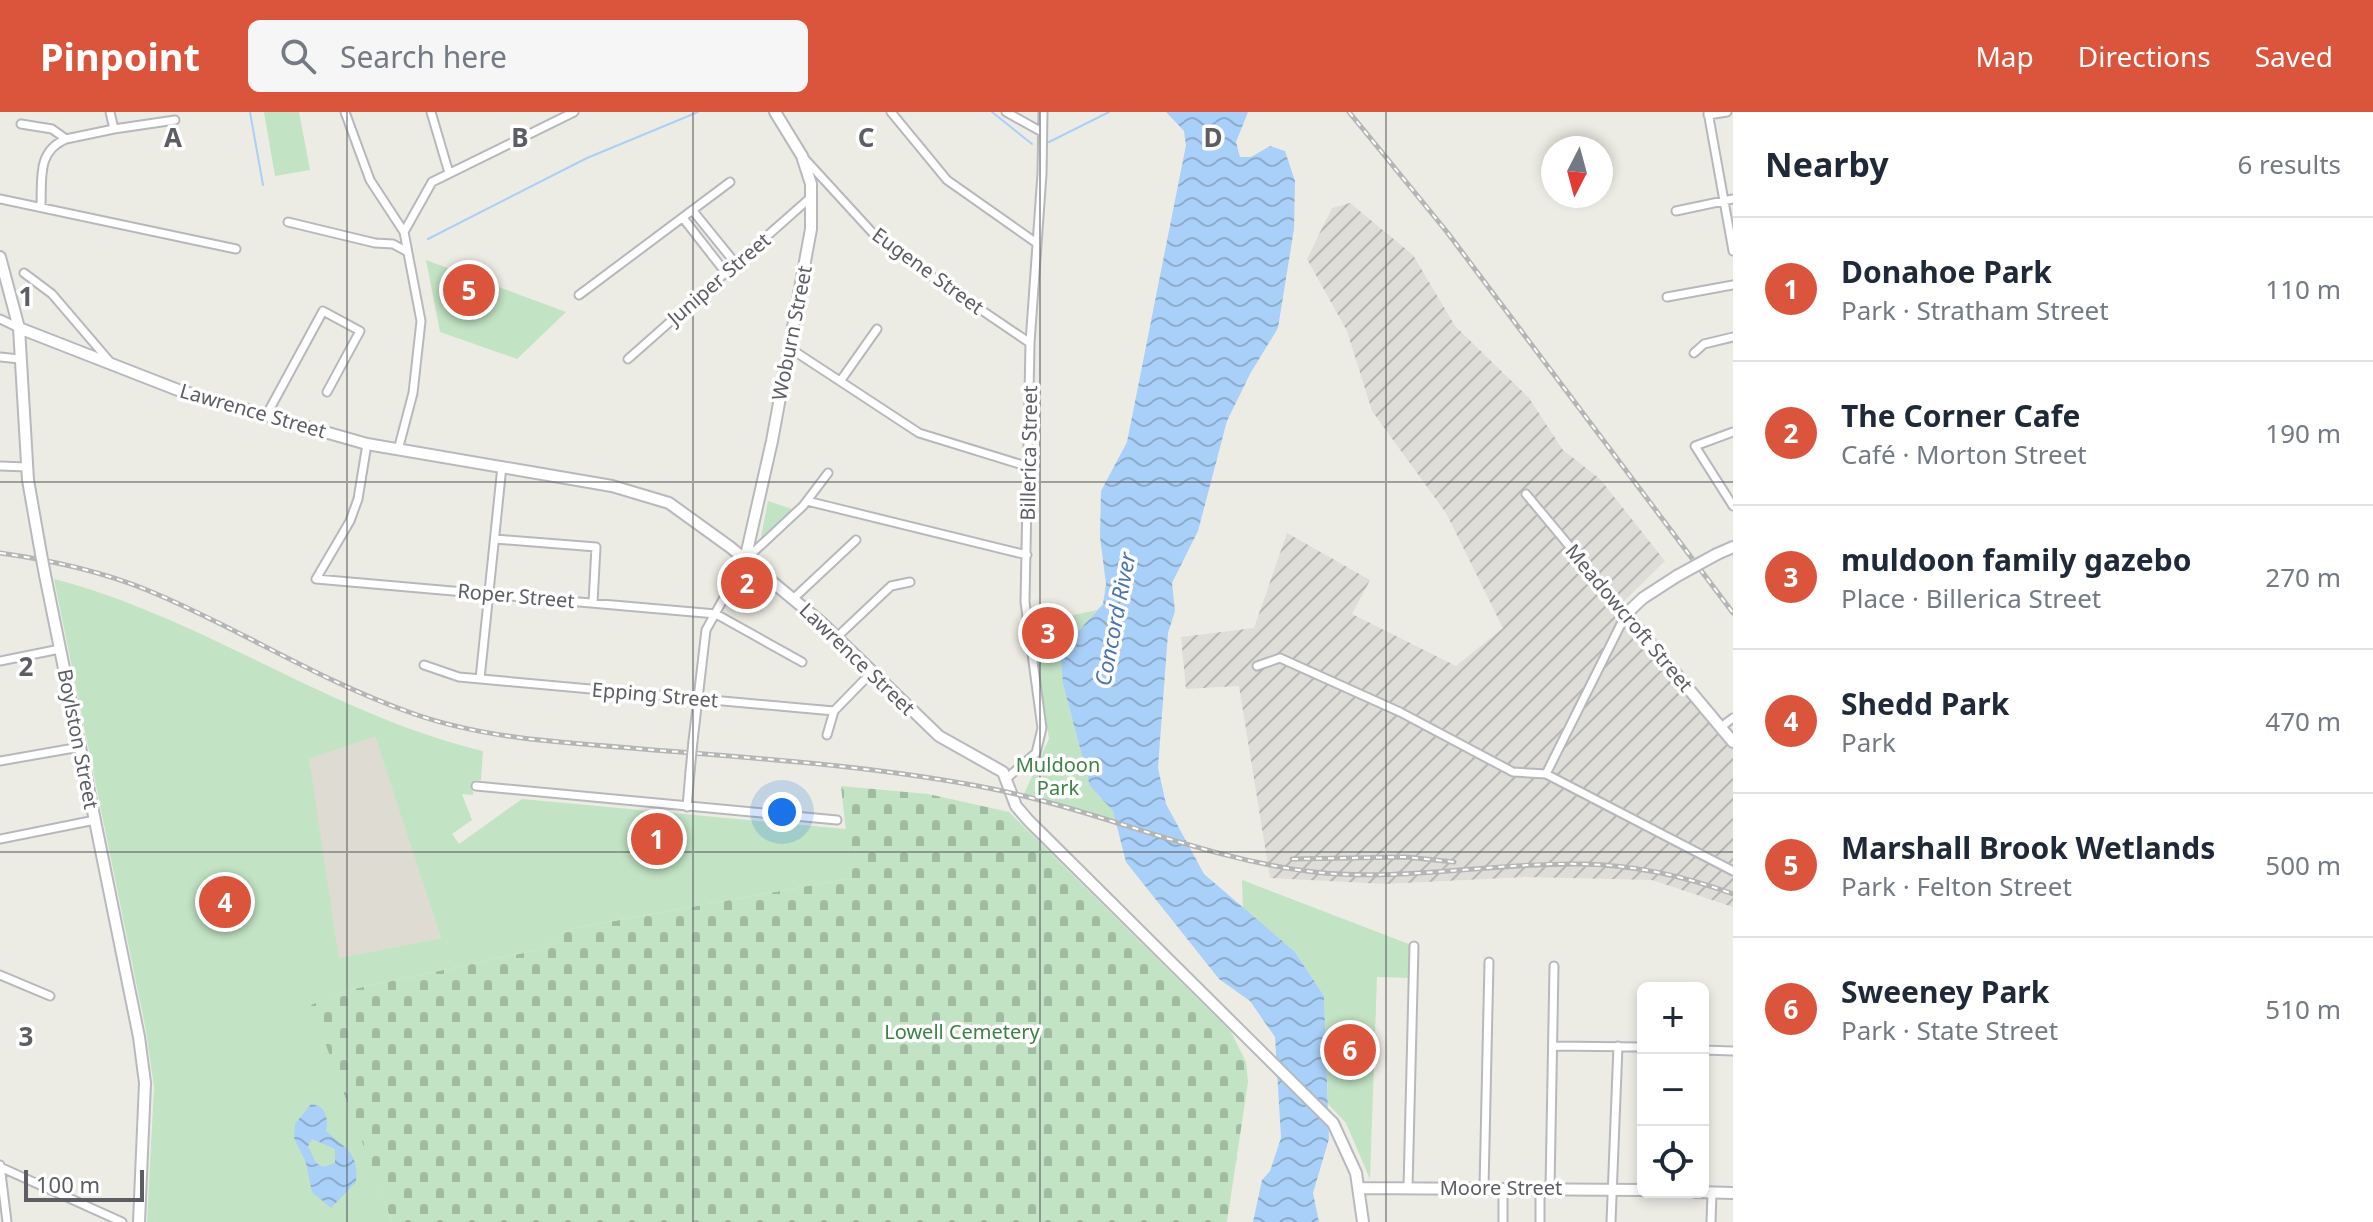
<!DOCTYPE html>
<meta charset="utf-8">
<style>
body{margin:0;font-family:"Noto Sans",sans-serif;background:#f6f6f7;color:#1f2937}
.controls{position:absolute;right:24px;bottom:24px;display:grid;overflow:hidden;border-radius:12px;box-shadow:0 4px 12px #0003}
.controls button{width:72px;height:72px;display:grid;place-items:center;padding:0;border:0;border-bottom:2px solid #e0e1e3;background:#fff;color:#1f2937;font:40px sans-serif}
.compass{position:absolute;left:1541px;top:24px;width:72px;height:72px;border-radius:50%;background:#fff;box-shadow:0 4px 12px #0003;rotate:186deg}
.scale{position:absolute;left:24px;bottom:20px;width:120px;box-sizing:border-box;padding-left:8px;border:4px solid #5c5e63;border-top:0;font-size:22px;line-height:28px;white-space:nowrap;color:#5c5e63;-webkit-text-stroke:6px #fff;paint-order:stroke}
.you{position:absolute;left:782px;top:700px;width:28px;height:28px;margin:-20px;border:6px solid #fff;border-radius:50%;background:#1a73e8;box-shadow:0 0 0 12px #1a73e833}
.badge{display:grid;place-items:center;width:52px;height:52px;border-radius:50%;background:#db543c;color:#fff;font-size:26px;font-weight:700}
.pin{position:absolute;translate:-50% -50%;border:4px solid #fff;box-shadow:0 2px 8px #0006}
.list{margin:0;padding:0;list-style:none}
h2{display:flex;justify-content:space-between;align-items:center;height:104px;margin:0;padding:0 32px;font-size:34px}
h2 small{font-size:26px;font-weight:400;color:#747a83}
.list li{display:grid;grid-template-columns:52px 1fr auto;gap:24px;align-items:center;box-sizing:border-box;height:144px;padding:0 32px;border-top:2px solid #e0e1e3}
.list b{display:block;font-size:30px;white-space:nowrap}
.list p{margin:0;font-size:26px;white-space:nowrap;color:#747a83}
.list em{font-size:26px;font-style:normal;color:#747a83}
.icon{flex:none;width:44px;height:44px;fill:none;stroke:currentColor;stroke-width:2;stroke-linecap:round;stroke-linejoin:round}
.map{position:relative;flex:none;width:1733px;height:1110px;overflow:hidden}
header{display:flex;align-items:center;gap:48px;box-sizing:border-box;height:112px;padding:0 40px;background:#db543c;color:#fff}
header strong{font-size:38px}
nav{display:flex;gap:44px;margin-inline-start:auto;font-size:28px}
.search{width:560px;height:72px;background:#f6f6f7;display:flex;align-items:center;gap:20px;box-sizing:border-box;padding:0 28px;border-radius:12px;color:#747a83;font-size:30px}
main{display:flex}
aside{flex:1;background:#fff}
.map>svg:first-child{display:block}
.industrial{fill:url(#industrial-furrows)}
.education{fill:#dddbd2}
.cemetery{fill:url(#cemetery-stones)}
.green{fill:#c2e3c4;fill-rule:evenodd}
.water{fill:url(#water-waves);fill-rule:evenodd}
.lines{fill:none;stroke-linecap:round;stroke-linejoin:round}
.stream{stroke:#a9d0f8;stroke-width:2}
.street-casing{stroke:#b6b8bd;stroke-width:11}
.secondary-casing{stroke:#b7b9bf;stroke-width:14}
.street{stroke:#fff;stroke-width:7}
.secondary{stroke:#fff;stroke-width:10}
.rail-casing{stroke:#b4b5b5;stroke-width:5}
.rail{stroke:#fff;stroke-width:2;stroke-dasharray:6;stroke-linecap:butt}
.street-bridge-casing{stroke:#b6b8bd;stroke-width:11;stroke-linecap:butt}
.secondary-bridge-casing{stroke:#b7b9bf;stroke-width:14;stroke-linecap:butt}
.street-bridge{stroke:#fff;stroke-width:7}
.secondary-bridge{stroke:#fff;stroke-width:10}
.grid{fill:none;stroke:#5c5e63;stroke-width:2;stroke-opacity:0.55}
.labels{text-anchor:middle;stroke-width:7;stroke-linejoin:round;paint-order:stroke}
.street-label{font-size:20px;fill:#5c5e63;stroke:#fff}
.park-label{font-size:20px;fill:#3c8244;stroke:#fff}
.water-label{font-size:22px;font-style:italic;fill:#4a75b1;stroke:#fff}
.grid-label{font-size:26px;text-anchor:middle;font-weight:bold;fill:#5c5e63;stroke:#fff;stroke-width:7;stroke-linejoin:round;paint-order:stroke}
</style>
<header>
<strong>Pinpoint</strong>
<div class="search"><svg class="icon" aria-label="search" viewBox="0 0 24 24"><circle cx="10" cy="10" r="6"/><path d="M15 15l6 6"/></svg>Search here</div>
<nav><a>Map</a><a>Directions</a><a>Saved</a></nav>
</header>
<main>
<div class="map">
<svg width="1733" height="1110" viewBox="0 0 1733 1110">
<defs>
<pattern id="industrial-furrows" width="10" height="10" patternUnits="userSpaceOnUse" patternTransform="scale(2)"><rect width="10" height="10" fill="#dfddd8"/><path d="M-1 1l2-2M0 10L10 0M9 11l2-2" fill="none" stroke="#b8b6b3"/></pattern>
<pattern id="cemetery-stones" width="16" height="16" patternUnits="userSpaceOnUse" patternTransform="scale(2)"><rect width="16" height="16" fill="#c2e3c4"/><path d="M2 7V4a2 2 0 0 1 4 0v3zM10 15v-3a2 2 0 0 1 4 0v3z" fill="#a1bba3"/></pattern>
<pattern id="water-waves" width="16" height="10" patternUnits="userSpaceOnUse" patternTransform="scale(2)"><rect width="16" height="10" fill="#a9d0f8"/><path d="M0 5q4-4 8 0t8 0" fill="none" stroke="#8daccc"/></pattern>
</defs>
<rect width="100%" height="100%" fill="#edece4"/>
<path class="industrial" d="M1350,91L1413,143L1455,214L1529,286L1563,338L1600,367L1665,449L1612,501L1733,634V795L1652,768L1525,765L1385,772L1270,766L1239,574L1186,577L1181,525L1254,516L1287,421L1370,468L1352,502L1456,554L1503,516L1446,401L1372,299L1347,219L1307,147L1332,96Z"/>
<path class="education" d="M375,623L441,826L339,846L308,647Z"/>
<path class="cemetery" d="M841,674L928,682L1009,700L1231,920L1246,950L1248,970L1227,1110H392L310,893L344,879L537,838L570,817L851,766Z"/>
<path class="green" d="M264,0H299L310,58L275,64Z
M426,148L445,155L566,200L517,247L440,220Z
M768,389L795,398L760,430Z
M54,467C205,506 331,603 483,639L481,668H474L473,683L462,682L472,708L452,722L459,732L522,687L846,717L851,766L570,817L537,838L344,879L311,893L392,1110H147L154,975L146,919ZM375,624L441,826L339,846L309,647Z
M1097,498L1072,526L1063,572L1090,674L1113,699L1116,708L1024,682L1049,627L1032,512Z
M1242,768L1414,834L1413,866L1377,865L1370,1067L1346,1011L1328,992L1324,884L1295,840L1243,797Z"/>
<path class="water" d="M1166,0H1248L1236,30L1240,45H1251L1270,34L1285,39L1295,69L1294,117L1278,216L1250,262L1227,309L1198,419L1172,471L1175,499L1168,521L1158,656L1166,692L1204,762L1295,840L1324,884L1329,1027L1313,1081L1319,1110H1253L1262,1068L1270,1059L1281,1026L1275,925L1250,889L1219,867L1126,750L1113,699L1090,674L1063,572L1061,547L1072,526L1103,492L1106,472L1100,425L1101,379L1127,330L1186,33L1184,19Z
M311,992C326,993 329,1007 326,1019C344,1036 359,1039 356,1070L331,1096L312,1080L306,1051L294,1026L295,1012ZM312,1027L335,1037V1051L323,1055L316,1051L308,1034Z"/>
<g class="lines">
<path class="stream" d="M250,0L263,73
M992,0L1032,32
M1049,30L1109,0
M428,127L587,46L698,0"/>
<g class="street-casing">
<path id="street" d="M110,0L114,17L175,8
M345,0L370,68L404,120L421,209L413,281L398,338
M431,0L449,61
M891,0L947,68L1035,130
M1006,0L1042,20
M1708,0L1733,139
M1708,3L1727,0
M21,12L52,17L66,27L114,17
M804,46L881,130L1030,231
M0,87L236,137
M41,93C42,66 37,39 66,27
M693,99L736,152
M1676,99L1733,87
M683,106L726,161
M288,110L375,131L393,132L406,139
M404,120L432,70L574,0
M24,161L52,182L111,251
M579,183L730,70
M1667,185L1733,173
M0,207L19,216
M788,235L919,321L1029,355
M1694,241L1704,232L1733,225
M0,245L20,247
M628,247L810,86
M841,268L877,217
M267,302L323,199L360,219L327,280
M1733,320L1695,334L1733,394
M367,332L358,387L350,409L316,467L716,502L802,550
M0,354L27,355
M1526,382L1626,502L1546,662
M807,389L1027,443
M495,427L596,435L593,491
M793,487L856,428
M837,525L891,474L910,470
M0,549L60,537
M424,553L459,565L834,599L872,560
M1257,554L1280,546L1400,600L1513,660L1546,662L1733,759
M480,567L502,354
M1721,615L1733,606
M827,623L834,599
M693,629L706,518L745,448L803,394L828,361
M0,649L80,635
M1007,666L1036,641L1042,616L1025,490L1030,231L1042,62L1043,0
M476,674L837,708
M687,695L690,660
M0,727L95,708
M0,863L50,884
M1553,934L1643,935
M1703,938L1733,939
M0,1053L7,1110
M0,1055L122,1110
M1408,1076L1414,834
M1484,1076L1489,850
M1503,1076V1110
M1550,1076L1554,854
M1540,1110V1076
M1611,1110L1618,934
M1711,1110L1712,1081"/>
</g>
<g class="secondary-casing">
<path id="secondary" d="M0,145L19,216L28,368L41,442
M19,216L178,278L367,332L612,374L669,391L730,435L822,511L939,624L1003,660L1016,694L1029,709L1333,1011L1356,1061L1363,1110
M1717,442L1733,435
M745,448L772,329L811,117V72L802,44L775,0
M45,463L139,925L145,971L139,1110
M1677,464L1643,486L1626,502L1733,630
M1360,1076L1643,1078
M1695,1080L1733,1081"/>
</g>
<use href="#street" class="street"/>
<use href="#secondary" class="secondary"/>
<g class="rail-casing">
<path id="rail" d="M1349,0L1447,120L1733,501
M0,441C50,448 100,459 147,478C235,514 316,567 406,599C446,614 488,622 530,627C684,643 842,647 993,677C1101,699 1204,747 1314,760C1403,770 1494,750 1583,752C1635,753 1684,764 1733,782
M1292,747L1406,745L1454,750"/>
</g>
<use href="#rail" class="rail"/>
<g class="street-bridge-casing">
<path id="street-bridge" d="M690,660L693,629"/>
</g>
<g class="secondary-bridge-casing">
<path id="secondary-bridge" d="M41,442L45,463
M1677,464L1717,442"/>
</g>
<use href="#street-bridge" class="street-bridge"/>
<use href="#secondary-bridge" class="secondary-bridge"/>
</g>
<path class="grid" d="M347,0V1110M693,0V1110M1040,0V1110M1386,0V1110M0,370H1733M0,740H1733"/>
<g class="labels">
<g class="street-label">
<text transform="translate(928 159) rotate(36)" y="7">Eugene Street</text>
<text transform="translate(719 167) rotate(-41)" y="7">Juniper Street</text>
<text transform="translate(792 221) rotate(-79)" y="7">Woburn Street</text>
<text transform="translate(253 299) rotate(16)" y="7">Lawrence Street</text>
<text transform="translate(1029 341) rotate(-89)" y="7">Billerica Street</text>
<text transform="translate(516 484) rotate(5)" y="7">Roper Street</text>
<text transform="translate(1629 506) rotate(50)" y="7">Meadowcroft Street</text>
<text transform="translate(857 547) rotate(44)" y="7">Lawrence Street</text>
<text transform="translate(655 583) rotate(5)" y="7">Epping Street</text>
<text transform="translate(78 627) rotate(79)" y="7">Boylston Street</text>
<text x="1501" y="1083">Moore Street</text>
</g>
<g class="park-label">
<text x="1058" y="660">Muldoon<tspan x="1058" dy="23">Park</tspan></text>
<text x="962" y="927">Lowell Cemetery</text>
</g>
<g class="water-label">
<text transform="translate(1115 507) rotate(-79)" y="8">Concord River</text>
</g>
</g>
<g class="grid-label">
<text x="173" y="35">A</text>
<text x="520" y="35">B</text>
<text x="866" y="35">C</text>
<text x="1213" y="35">D</text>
<text x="26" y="194">1</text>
<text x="26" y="564">2</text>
<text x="26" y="934">3</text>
</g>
</svg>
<div class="controls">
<button>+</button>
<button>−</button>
<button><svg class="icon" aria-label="locate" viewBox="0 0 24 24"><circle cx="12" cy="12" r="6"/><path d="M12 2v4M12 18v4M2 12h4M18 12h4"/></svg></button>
</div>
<svg class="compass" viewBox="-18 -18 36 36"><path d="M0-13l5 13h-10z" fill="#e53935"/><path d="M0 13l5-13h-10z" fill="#747a83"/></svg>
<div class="scale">100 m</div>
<div class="you"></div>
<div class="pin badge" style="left:657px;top:727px">1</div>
<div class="pin badge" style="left:747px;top:471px">2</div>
<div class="pin badge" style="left:1048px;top:521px">3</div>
<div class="pin badge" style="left:225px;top:790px">4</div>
<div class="pin badge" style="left:469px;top:178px">5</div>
<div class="pin badge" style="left:1350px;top:938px">6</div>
</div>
<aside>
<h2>Nearby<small>6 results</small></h2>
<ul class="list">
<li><span class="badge">1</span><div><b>Donahoe Park</b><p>Park · Stratham Street</p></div><em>110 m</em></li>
<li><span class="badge">2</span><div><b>The Corner Cafe</b><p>Café · Morton Street</p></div><em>190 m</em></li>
<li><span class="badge">3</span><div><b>muldoon family gazebo</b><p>Place · Billerica Street</p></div><em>270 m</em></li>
<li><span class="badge">4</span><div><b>Shedd Park</b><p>Park</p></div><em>470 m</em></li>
<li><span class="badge">5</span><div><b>Marshall Brook Wetlands</b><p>Park · Felton Street</p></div><em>500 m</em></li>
<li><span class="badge">6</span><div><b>Sweeney Park</b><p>Park · State Street</p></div><em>510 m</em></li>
</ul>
</aside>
</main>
